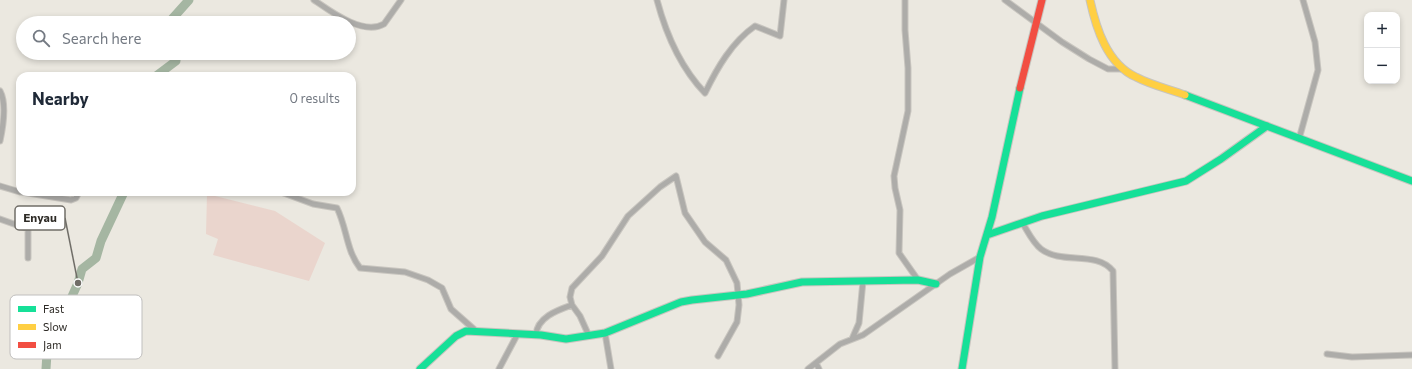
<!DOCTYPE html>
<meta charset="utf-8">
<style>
body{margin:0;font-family:Commissioner,sans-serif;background:#f2f2f3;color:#1f2937}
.controls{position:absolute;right:12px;top:12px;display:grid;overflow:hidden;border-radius:8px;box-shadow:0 2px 6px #0003}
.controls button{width:36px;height:36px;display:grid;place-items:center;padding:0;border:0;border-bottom:1px solid #e0e1e3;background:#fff;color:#1f2937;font:20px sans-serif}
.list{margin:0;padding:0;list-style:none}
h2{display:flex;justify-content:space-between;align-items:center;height:52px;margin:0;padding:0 16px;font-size:17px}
h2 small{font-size:13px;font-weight:400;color:#747a83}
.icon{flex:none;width:22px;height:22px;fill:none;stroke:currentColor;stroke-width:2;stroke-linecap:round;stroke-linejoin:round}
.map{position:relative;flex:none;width:1412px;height:369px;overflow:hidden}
.search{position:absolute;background:#fff;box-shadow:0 2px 6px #0003;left:16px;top:16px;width:340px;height:44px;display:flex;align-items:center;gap:10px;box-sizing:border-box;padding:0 14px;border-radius:22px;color:#747a83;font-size:15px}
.panel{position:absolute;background:#fff;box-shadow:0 2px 6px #0003;left:16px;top:72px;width:340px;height:124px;border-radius:12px}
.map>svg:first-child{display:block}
.green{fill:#ead5cd}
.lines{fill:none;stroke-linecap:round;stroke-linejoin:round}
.river{stroke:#a5b6a2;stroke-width:9}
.street-casing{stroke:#c8c5bf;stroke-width:7}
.fast-casing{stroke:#c8c5bf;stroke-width:9}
.slow-casing{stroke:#c8c5bf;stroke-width:9}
.jam-casing{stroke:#c8c5bf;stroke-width:9}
.street{stroke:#adaca9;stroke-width:5}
.fast{stroke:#16e098;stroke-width:7}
.slow{stroke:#ffcf43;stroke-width:7}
.jam{stroke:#f24e42;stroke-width:7}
.key{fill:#fff;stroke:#c0bfbe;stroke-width:1}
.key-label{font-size:11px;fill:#2e2b26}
.leader{fill:none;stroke:#706d67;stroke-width:1.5}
.callout-dot{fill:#706d67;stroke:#fff;stroke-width:1.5}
.callout{fill:#fff;stroke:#706d67;stroke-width:1.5}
.callout-label{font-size:12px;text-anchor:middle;font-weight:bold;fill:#2e2b26}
</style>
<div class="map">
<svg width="1412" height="369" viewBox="0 0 1412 369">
<rect width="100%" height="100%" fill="#ebe8e0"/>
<path class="green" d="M207,194L275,211L325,243L309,281L213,255L218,239L206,234Z"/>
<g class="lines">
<path class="river" d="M172,23V19L189,0
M156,76L176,61V53
M46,369L48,337L66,335L72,329L68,321L69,303L78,283L82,269L96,258L101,241L124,192"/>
<g class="street-casing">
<path id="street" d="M314,0C330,11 363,36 384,24L401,0
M657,0C666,34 681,68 705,93C717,68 732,42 755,26L780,36L784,0
M905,0V30L908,68V111L894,176L895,188L900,210L899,253L918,280
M1005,0L1062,42L1089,59L1108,69H1122
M0,91C7,104 3,127 0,141
M1299,139L1318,70L1315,42L1303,0
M0,186L20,192
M22,192L71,200L76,198L79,192
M281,192L313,204L337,208C347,228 346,250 360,268L405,272L428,280L442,288L451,309L476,331
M0,219L28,229V258
M1023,224C1028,232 1033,243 1041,249C1062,265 1096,250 1113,271L1115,369
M605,333L611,369
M536,335C537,317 558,310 572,305
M589,336L580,316L572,305L570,297L572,288L602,256L628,216L660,187L676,176L685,213L705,242L726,260L737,283L739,305L737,322L718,356
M852,339L859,323L863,281
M1327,354L1352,357L1412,355
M816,363L819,369
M499,369L517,335
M808,369L840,344L863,335L950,274L980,257"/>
</g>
<g class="fast-casing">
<path id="fast" d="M1185,95L1412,181
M987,235L1042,216L1186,181L1221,159L1267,126
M420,369L456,336L466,331L541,335L566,339L605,333L681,302L692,300L747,294L802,282L918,280L936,284
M962,369L980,257L992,217L1020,88"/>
</g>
<g class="slow-casing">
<path id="slow" d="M1090,0C1096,28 1107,64 1136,77C1151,85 1169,89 1185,95"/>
</g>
<g class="jam-casing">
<path id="jam" d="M1020,88L1042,0"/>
</g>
<use href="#street" class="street"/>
<use href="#fast" class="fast"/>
<use href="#slow" class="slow"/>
<use href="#jam" class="jam"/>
</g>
<rect x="10" y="295" width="132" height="64" rx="6" class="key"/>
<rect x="18" y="306" width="18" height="6" fill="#16e098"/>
<rect x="18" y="324" width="18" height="6" fill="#ffcf43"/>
<rect x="18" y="342" width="18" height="6" fill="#f24e42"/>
<g class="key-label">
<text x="43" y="313">Fast</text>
<text x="43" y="331">Slow</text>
<text x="43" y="349">Jam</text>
</g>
<path class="leader" d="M78 283L65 218"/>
<circle class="callout-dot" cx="78" cy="283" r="4"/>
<rect class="callout" x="15" y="206" width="50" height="24" rx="4"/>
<g class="callout-label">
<text x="40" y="222">Enyau</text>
</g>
</svg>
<div class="controls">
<button>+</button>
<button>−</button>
</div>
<div class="search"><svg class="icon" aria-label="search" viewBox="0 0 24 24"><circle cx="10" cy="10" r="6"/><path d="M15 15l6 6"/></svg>Search here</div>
<section class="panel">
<h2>Nearby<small>0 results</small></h2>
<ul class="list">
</ul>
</section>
</div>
